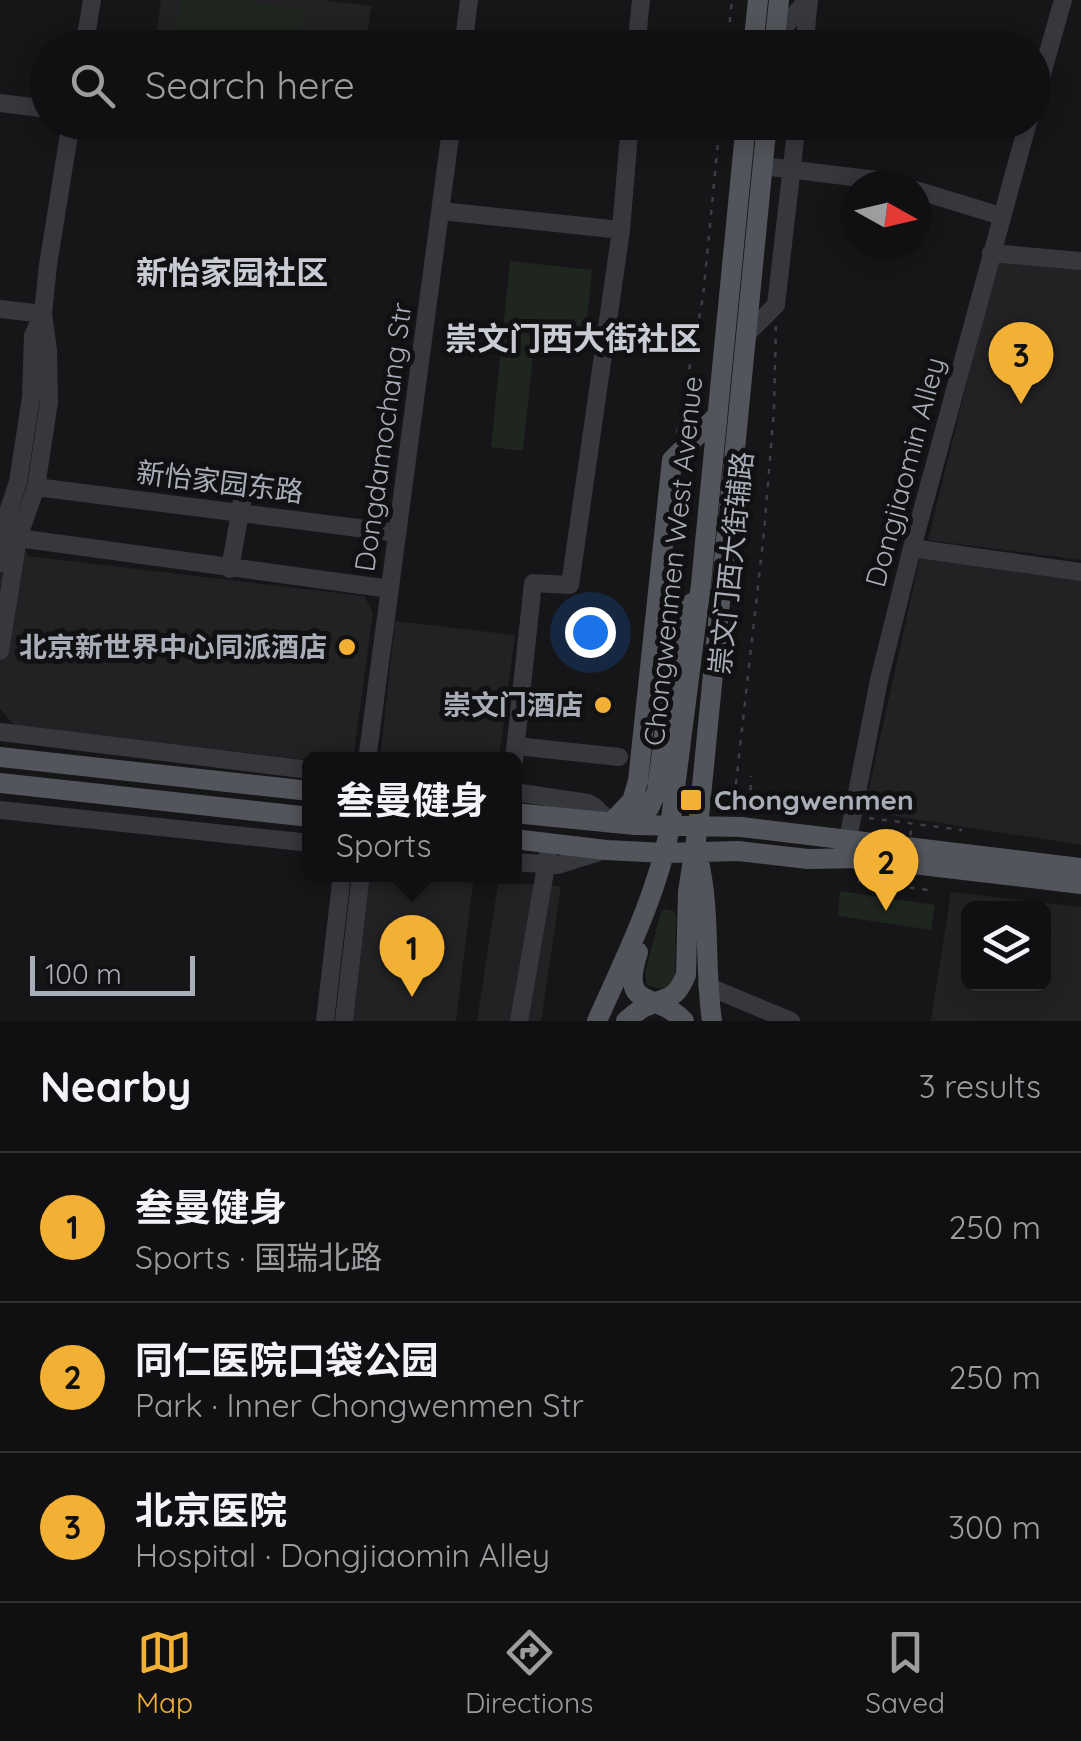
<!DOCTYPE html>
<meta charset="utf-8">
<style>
body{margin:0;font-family:Quicksand,"Noto Sans SC",sans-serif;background:#1e1e20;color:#f1f3f6}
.controls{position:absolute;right:30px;bottom:30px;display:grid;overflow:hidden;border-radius:15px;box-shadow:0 5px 25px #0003}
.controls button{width:90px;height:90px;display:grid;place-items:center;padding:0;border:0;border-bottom:2px solid #303032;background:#101012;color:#f1f3f6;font:50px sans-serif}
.compass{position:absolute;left:841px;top:170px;width:90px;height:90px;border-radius:50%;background:#101012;box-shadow:0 5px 25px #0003;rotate:98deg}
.scale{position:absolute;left:30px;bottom:25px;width:165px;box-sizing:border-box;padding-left:10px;border:5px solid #a8adb8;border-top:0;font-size:28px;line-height:35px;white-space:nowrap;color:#a8adb8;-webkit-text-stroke:8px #111113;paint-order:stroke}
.you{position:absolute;left:590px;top:632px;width:35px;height:35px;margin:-25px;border:8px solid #fff;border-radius:50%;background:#1a73e8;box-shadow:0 0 0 15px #1a73e833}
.badge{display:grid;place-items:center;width:65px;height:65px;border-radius:50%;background:#f2b134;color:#111;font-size:32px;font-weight:700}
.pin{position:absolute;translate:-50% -82px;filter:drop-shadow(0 2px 5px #0008)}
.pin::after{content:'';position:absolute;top:52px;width:35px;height:30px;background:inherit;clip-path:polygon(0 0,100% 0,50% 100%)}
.popup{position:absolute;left:302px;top:752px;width:220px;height:130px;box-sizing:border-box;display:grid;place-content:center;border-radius:15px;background:#101012;filter:drop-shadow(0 2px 8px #0005);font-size:32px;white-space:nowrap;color:#9c9d9f}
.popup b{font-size:38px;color:#f1f3f6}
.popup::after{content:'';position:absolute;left:50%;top:100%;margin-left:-20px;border:20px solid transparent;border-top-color:#101012}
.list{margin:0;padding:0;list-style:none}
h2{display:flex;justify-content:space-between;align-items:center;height:130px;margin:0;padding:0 40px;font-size:42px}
h2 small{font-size:32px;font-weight:400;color:#9c9d9f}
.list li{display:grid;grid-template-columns:65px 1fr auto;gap:30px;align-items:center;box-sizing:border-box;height:150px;padding:0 40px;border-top:2px solid #303032}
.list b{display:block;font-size:38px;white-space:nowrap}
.list p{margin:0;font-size:32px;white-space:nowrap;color:#9c9d9f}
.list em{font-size:32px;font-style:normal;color:#9c9d9f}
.icon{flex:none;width:55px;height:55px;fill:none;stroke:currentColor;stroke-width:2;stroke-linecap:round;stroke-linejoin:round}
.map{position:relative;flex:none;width:1081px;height:1021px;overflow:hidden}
.search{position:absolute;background:#101012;box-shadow:0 5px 25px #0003;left:30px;right:30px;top:30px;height:110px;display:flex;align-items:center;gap:25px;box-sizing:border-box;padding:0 35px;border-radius:55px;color:#9c9d9f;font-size:38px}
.sheet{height:580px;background:#101012}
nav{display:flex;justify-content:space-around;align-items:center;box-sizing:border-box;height:140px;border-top:2px solid #303032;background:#101012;font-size:28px;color:#9c9d9f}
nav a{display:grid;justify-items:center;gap:5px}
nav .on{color:#f2b134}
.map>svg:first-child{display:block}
.built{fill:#222225;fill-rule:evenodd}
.green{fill:#1e261f}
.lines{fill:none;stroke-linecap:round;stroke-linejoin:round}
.path{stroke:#3d3f44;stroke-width:2.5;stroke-dasharray:5 8;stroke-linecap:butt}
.minor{stroke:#37383d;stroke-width:18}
.major{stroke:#53555c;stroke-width:20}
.path-bridge{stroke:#3d3f44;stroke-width:2.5;stroke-dasharray:5 8;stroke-linecap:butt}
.poi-dot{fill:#f2b134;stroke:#111113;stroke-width:4}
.labels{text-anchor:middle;stroke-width:10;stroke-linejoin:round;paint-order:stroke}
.street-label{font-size:28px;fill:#a8adb8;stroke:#111113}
.poi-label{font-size:28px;font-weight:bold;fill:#a8adb8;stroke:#111113;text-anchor:end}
.quarter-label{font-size:32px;font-weight:bold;fill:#c9ccd4;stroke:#111113}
</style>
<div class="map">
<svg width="1081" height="1021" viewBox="0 0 1081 1021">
<rect width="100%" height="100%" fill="#161618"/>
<path class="built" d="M161,0H323L371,6L366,47L155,48Z
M997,261L1081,268V560L928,540Z
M0,504L28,556L364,596L373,612L354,753L345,759L309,760L15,726L0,709Z
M920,557L1081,581V845L864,811Z
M395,621L515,635L499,759H380Z
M370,875H417L473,883L456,1021H353Z
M498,884H544L561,887L541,1021H477Z
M951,892L1081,907V1021H931ZM1044,908V984H968V908Z"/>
<path class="green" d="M180,0H236L303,9L298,47H174Z
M510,261L592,270L586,330L536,326L523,451L491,447Z
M840,891L935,905L931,930L838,916Z
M664,909L674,911L676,916L675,976L672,984C664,989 656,989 647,985L645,973L661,912Z"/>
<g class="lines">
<path class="path" d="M727,48L732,0
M677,433L703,297L720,122
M750,803L751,776
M733,810L764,532L774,410L776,325
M869,818L962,830
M858,881L928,890"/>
<path class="minor" d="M775,38L807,0
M84,48L92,0
M463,48L469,0
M636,48L641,0
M804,48L809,0
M1034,102L1063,0
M0,103L48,109
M763,166L885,181L899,185
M916,190L1001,216
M441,211L621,230
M991,253L1081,261
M0,309L43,314
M746,335L776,305L797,122
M36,487L397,533
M18,538L390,589
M912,548L1081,572
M0,563L9,509L18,482L31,397L33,336L42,315
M230,569L242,501
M0,651L18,538L36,487L49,402L48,350L43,314L48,265L71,122
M0,732L310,770
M516,746L619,757
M367,760L452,122
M514,760L533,583L570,585L621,230L630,122
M514,792L588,803L595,807L611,823
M0,810L310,843
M848,839L879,680L912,548L1028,122
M514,862L558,865L606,850
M707,986L791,1021
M325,1021L342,874
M344,1021L361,874
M519,1021L550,843"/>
<path class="major" d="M753,48L758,0
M774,48L779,0
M0,757L310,791
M0,783L310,817
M514,813L635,825L741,827L1081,868
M611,823L632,801L638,781L672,460L717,416
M635,825L649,808L657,791L677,634L692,603
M514,839L606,850L665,853L738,851L808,859L862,858L1081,884
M698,858C711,911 704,967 712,1021
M638,952C619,1012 655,990 684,1021
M597,1021C625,958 657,895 670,827L701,584L746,122
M626,1021C633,1015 639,1009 647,1006C669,995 675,1001 686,975L688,892L698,827L767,122"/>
<path class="path-bridge" d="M904,887L912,823"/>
</g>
<g class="poi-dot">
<circle cx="347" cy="647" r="10"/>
<circle cx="603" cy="705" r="10"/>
<rect x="679" y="788" width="24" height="24" rx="5"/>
</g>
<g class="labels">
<g class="street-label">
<text transform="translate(383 437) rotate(-82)" y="10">Dongdamochang Str</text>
<text transform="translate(905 472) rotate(-75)" y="10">Dongjiaomin Alley</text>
<text transform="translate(220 482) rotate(7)" y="10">新怡家园东路</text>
<text transform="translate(673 561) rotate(-84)" y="10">Chongwenmen West Avenue</text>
<text transform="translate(731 563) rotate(-84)" y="10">崇文门西大街辅路</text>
</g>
<g class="poi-label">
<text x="327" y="657">北京新世界中心同派酒店</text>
<text x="583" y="715">崇文门酒店</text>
<text x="714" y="810" text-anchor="start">Chongwenmen</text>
</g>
<g class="quarter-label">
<text x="232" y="284">新怡家园社区</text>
<text x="573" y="350">崇文门西大街社区</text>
</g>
</g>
</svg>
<div class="controls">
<button><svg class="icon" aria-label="layers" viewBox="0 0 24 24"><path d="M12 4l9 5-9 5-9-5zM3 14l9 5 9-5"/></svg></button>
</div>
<svg class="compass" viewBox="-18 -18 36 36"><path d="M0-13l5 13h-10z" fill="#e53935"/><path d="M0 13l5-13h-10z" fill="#9c9d9f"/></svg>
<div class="scale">100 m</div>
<div class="you"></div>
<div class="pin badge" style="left:412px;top:997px">1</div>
<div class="popup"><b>叁曼健身</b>Sports</div>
<div class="pin badge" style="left:886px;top:911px">2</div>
<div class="pin badge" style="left:1021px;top:404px">3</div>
<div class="search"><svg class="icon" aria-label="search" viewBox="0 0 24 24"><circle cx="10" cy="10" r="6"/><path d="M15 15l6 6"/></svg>Search here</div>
</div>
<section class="sheet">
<h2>Nearby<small>3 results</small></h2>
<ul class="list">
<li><span class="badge">1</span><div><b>叁曼健身</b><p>Sports · 国瑞北路</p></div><em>250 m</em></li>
<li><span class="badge">2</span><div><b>同仁医院口袋公园</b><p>Park · Inner Chongwenmen Str</p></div><em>250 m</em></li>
<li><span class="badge">3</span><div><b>北京医院</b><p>Hospital · Dongjiaomin Alley</p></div><em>300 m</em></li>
</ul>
</section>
<nav>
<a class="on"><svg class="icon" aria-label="map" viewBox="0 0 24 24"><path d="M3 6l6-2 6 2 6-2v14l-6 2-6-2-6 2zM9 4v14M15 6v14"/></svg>Map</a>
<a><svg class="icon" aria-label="directions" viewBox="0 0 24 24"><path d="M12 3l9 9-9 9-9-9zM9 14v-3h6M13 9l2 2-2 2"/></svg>Directions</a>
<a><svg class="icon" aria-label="saved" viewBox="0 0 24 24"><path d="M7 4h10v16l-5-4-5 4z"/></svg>Saved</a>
</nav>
